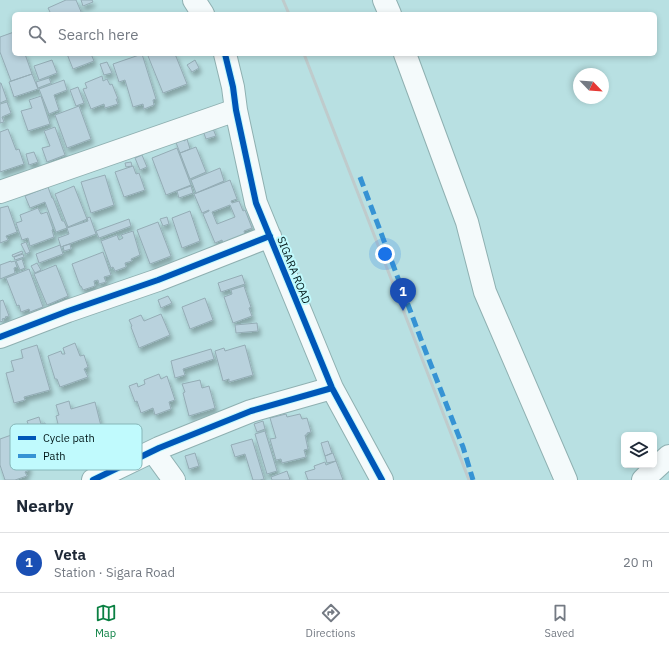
<!DOCTYPE html>
<meta charset="utf-8">
<style>
body{margin:0;font-family:"IBM Plex Sans",sans-serif;background:#f2f2f3;color:#1f2937}
.controls{position:absolute;right:12px;bottom:12px;display:grid;overflow:hidden;border-radius:6px;box-shadow:0 2px 6px #0003}
.controls button{width:36px;height:36px;display:grid;place-items:center;padding:0;border:0;border-bottom:1px solid #e0e1e3;background:#fff;color:#1f2937;font:20px sans-serif}
.compass{position:absolute;left:573px;top:68px;width:36px;height:36px;border-radius:50%;background:#fff;box-shadow:0 2px 6px #0003;rotate:115deg}
.you{position:absolute;left:385px;top:254px;width:14px;height:14px;margin:-10px;border:3px solid #fff;border-radius:50%;background:#1a73e8;box-shadow:0 0 0 6px #1a73e833}
.badge{display:grid;place-items:center;width:26px;height:26px;border-radius:50%;background:#0b8043;color:#fff;font-size:13px;font-weight:700}
.pin{position:absolute;translate:-50% -33px;filter:drop-shadow(0 1px 2px #0008)}
.pin::after{content:'';position:absolute;top:21px;width:14px;height:12px;background:inherit;clip-path:polygon(0 0,100% 0,50% 100%)}
.list{margin:0;padding:0;list-style:none}
h2{display:flex;justify-content:space-between;align-items:center;height:52px;margin:0;padding:0 16px;font-size:17px}
h2 small{font-size:13px;font-weight:400;color:#747a83}
.list li{display:grid;grid-template-columns:26px 1fr auto;gap:12px;align-items:center;box-sizing:border-box;height:60px;padding:0 16px;border-top:1px solid #e0e1e3}
.list b{display:block;font-size:15px;white-space:nowrap}
.list p{margin:0;font-size:13px;white-space:nowrap;color:#747a83}
.list em{font-size:13px;font-style:normal;color:#747a83}
.icon{flex:none;width:22px;height:22px;fill:none;stroke:currentColor;stroke-width:2;stroke-linecap:round;stroke-linejoin:round}
.map{position:relative;flex:none;width:669px;height:480px;overflow:hidden}
.search{position:absolute;background:#fff;box-shadow:0 2px 6px #0003;left:12px;right:12px;top:12px;height:44px;display:flex;align-items:center;gap:10px;box-sizing:border-box;padding:0 14px;border-radius:6px;color:#747a83;font-size:15px}
.sheet{height:112px;background:#fff}
nav{display:flex;justify-content:space-around;align-items:center;box-sizing:border-box;height:56px;border-top:1px solid #e0e1e3;background:#fff;font-size:11px;color:#747a83}
nav a{display:grid;justify-items:center;gap:2px}
nav .on{color:#0b8043}
.map>svg:first-child{display:block}
.building{fill:#b9d2dd;stroke:#94acb5;fill-rule:evenodd;filter:url(#shadow)}
.lines{fill:none;stroke-linecap:round;stroke-linejoin:round}
.minor-casing{stroke:#8fb0b1;stroke-width:24}
.minor{stroke:#f4fafb;stroke-width:22}
.rail{stroke:#bfcbcc;stroke-width:3}
.quiet{stroke:#3693d4;stroke-width:5;stroke-dasharray:10 5;stroke-linecap:butt}
.cycleway-casing{stroke:#c0fafd;stroke-width:8}
.cycleway{stroke:#0057b8;stroke-width:6}
.labels{text-anchor:middle;stroke-width:4;stroke-linejoin:round;paint-order:stroke}
.street-label{font-size:11px;fill:#001718;stroke:#c0fafd}
.key{fill:#c0fafd;stroke:#86b6b8;stroke-width:1}
.key-label{font-size:11px;fill:#001718}
</style>
<div class="map">
<svg width="669" height="480" viewBox="0 0 669 480">
<defs>
<filter id="shadow"><feDropShadow dx="2.5" dy="4.5" stdDeviation="2" flood-color="#0004"/></filter>
</defs>
<rect width="100%" height="100%" fill="#b8e0e2"/>
<path class="building" d="M66,0H76L82,14H51L48,8Z
M81,0H92L93,2L83,6Z
M14,32V54H25L32,74L11,81L0,52V37Z
M67,54H91L94,61L73,69Z
M142,54L156,99L153,100L154,105L144,109L143,104L133,107L125,80L119,82L113,64Z
M153,54H175L187,84L163,93L148,56Z
M52,60L57,73L39,80L34,66Z
M195,60L199,68L192,72L187,65Z
M107,62L112,73L104,75L100,64Z
M32,74L38,89L14,97L9,82Z
M102,76L103,81L107,79L110,85L112,84L118,99H116L118,104L105,108L104,104L91,109L83,89L87,88L85,83Z
M49,78L51,83L38,88L36,82Z
M64,80L67,90L54,95L59,110L49,114L39,89Z
M0,83H1L7,100L0,103Z
M78,87L84,103L76,106L70,90Z
M41,96L50,124L28,131L21,111L32,108L29,100Z
M7,102L11,113L2,117L4,122L0,123V104Z
M79,106L91,139L67,148L55,115Z
M211,124L216,136L206,139L202,128Z
M55,127L65,155L47,162L42,148L50,146L44,131Z
M8,129L16,150L19,149L24,164L0,172V132Z
M183,137L184,141L187,139L190,149L180,153L175,140Z
M196,147L206,172L190,179L180,153Z
M177,148L191,185L166,195L152,158Z
M34,152L38,162L29,165L26,154Z
M142,155L147,167L140,170L135,158Z
M131,162L132,166L126,167L125,163Z
M133,166L136,174L139,173L145,190L124,197L115,172Z
M220,168L224,181L196,193L191,180Z
M105,175L114,205L91,213L81,182Z
M230,180L237,199L231,201L232,203L239,201L243,211L245,210L252,228L244,231L245,235L223,244L222,240L215,243L203,214L209,211V210L202,213L194,194ZM230,205L235,217L217,224L212,212Z
M74,186L87,219L68,227L55,194Z
M191,186L193,193L179,198L177,191Z
M48,187L52,198H53L62,221H64L67,228L56,232L45,202L30,208L25,196Z
M8,206L17,232L6,236L8,240L0,243V208Z
M38,208L41,214L47,212L53,229L52,230L54,237L30,246L28,238L22,240L16,223L22,221L20,215Z
M190,211L200,241L182,248L172,218Z
M90,217L96,234L61,247L58,238L69,234L67,228L88,221L87,218Z
M167,217L169,224L163,226L160,219Z
M129,219L131,226L99,238L96,231Z
M158,222L171,256L150,264L137,230Z
M133,231L140,255L131,259L132,261L125,263L126,267L115,271L113,267L111,268L101,241L117,235L119,240L123,238L121,235Z
M26,242L30,252L26,254L21,244Z
M70,244L71,249L64,251L63,246Z
M60,245L63,254L39,263L36,254Z
M22,251L23,253L13,257L12,255Z
M103,252L111,275L104,277L106,282L99,284L98,280L94,281L95,286L83,290L81,286H80L72,264Z
M23,254L24,257L15,260L14,257Z
M22,259L25,268L20,270L16,261Z
M11,261V262L15,261L17,267L14,268L15,273L0,279V265Z
M37,263L41,270L35,273L31,266Z
M56,265L68,296L47,305L34,274Z
M29,269L43,307L30,312L29,309L21,312L19,305L17,306L6,278Z
M242,275L245,284L221,292L218,283Z
M244,286L251,307L249,308L252,316L233,323L224,297L232,294L231,290Z
M168,296L172,303L161,308L158,300Z
M205,298L213,320L190,329L182,307Z
M3,300L9,316L5,317L6,318L2,319L3,321L0,322V301Z
M161,314L170,335L139,348L131,327L132,326L129,320L141,315L144,321Z
M257,323L258,331L236,333L235,325Z
M75,343L80,356L84,355L88,367L84,369L88,377L60,387L57,379H55L51,366L48,356L61,351L62,354H65L63,348Z
M37,345L50,390L24,397L25,400L14,403L6,373L14,371L11,361L23,358L21,350Z
M245,345L253,375L229,382V379L223,381L215,351L224,348L225,351Z
M211,349L214,359L183,369L185,375L175,378L171,361Z
M159,374L161,379L167,376L175,400L169,402L171,409L155,415L153,408L141,413L137,401L135,402L129,386L137,383L138,387L145,384L144,380Z
M200,380L202,388L209,386L215,408L189,416L183,393L185,392L182,384Z
M69,401L71,409L95,402L101,426L92,429L93,434L79,438L77,432L65,436L64,431L60,432L56,416L59,415L56,405Z
M286,414L287,417L300,414L302,419L307,418L311,432L307,433V435H305L308,449L304,450L306,457L282,463L281,459L276,460L270,439L276,438L270,418Z
M39,417L41,424L45,423L50,439L35,444L27,421Z
M263,421L265,429L257,432L254,424Z
M265,431L277,471L267,474L255,434Z
M17,433L22,448L26,446L30,458L26,459L29,470L25,472L27,476L15,480H5L0,465V439Z
M252,439L264,479L260,480H253L245,454L235,457L231,445Z
M328,441L332,453L325,456L321,443Z
M195,453L199,466L189,469L185,456Z
M333,453L336,461L327,463L325,456Z
M336,461L343,480H308L305,472L315,469L314,466L325,462L326,465Z
M287,471L290,480H272L271,477Z"/>
<g class="lines">
<g class="minor-casing">
<path id="minor" d="M194,0L203,14
M384,0L390,14
M225,54L233,87L236,110L256,203L332,388L382,480
M405,54L467,222L485,292L566,480
M0,192L236,110
M0,337L68,311L158,280L270,236
M153,451L174,480
M93,480L159,448L251,411L332,388
M643,480L647,476L669,456"/>
</g>
<use href="#minor" class="minor"/>
<path class="rail" d="M283,0L289,14
M304,54L469,480"/>
<path class="quiet" d="M360,177L422,342L463,447L473,480"/>
<g class="cycleway-casing">
<path id="cycleway" d="M225,54L233,87L236,110L256,203L332,388L382,480
M0,337L68,311L158,280L270,236
M93,480L159,448L251,411L332,388"/>
</g>
<use href="#cycleway" class="cycleway"/>
</g>
<g class="labels">
<g class="street-label">
<text transform="translate(294 270) rotate(68)" y="4">SIGARA ROAD</text>
</g>
</g>
<rect x="10" y="424" width="132" height="46" rx="6" class="key"/>
<rect x="18" y="436" width="18" height="4" fill="#0057b8"/>
<rect x="18" y="454" width="18" height="4" fill="#3693d4"/>
<g class="key-label">
<text x="43" y="442">Cycle path</text>
<text x="43" y="460">Path</text>
</g>
</svg>
<div class="controls">
<button><svg class="icon" aria-label="layers" viewBox="0 0 24 24"><path d="M12 4l9 5-9 5-9-5zM3 14l9 5 9-5"/></svg></button>
</div>
<svg class="compass" viewBox="-18 -18 36 36"><path d="M0-13l5 13h-10z" fill="#e53935"/><path d="M0 13l5-13h-10z" fill="#747a83"/></svg>
<div class="you"></div>
<div class="pin badge" style="left:403px;top:311px;background:#1a4fb4">1</div>
<div class="search"><svg class="icon" aria-label="search" viewBox="0 0 24 24"><circle cx="10" cy="10" r="6"/><path d="M15 15l6 6"/></svg>Search here</div>
</div>
<section class="sheet">
<h2>Nearby<small></small></h2>
<ul class="list">
<li><span class="badge" style="background:#1a4fb4">1</span><div><b>Veta</b><p>Station · Sigara Road</p></div><em>20 m</em></li>
</ul>
</section>
<nav>
<a class="on"><svg class="icon" aria-label="map" viewBox="0 0 24 24"><path d="M3 6l6-2 6 2 6-2v14l-6 2-6-2-6 2zM9 4v14M15 6v14"/></svg>Map</a>
<a><svg class="icon" aria-label="directions" viewBox="0 0 24 24"><path d="M12 3l9 9-9 9-9-9zM9 14v-3h6M13 9l2 2-2 2"/></svg>Directions</a>
<a><svg class="icon" aria-label="saved" viewBox="0 0 24 24"><path d="M7 4h10v16l-5-4-5 4z"/></svg>Saved</a>
</nav>
